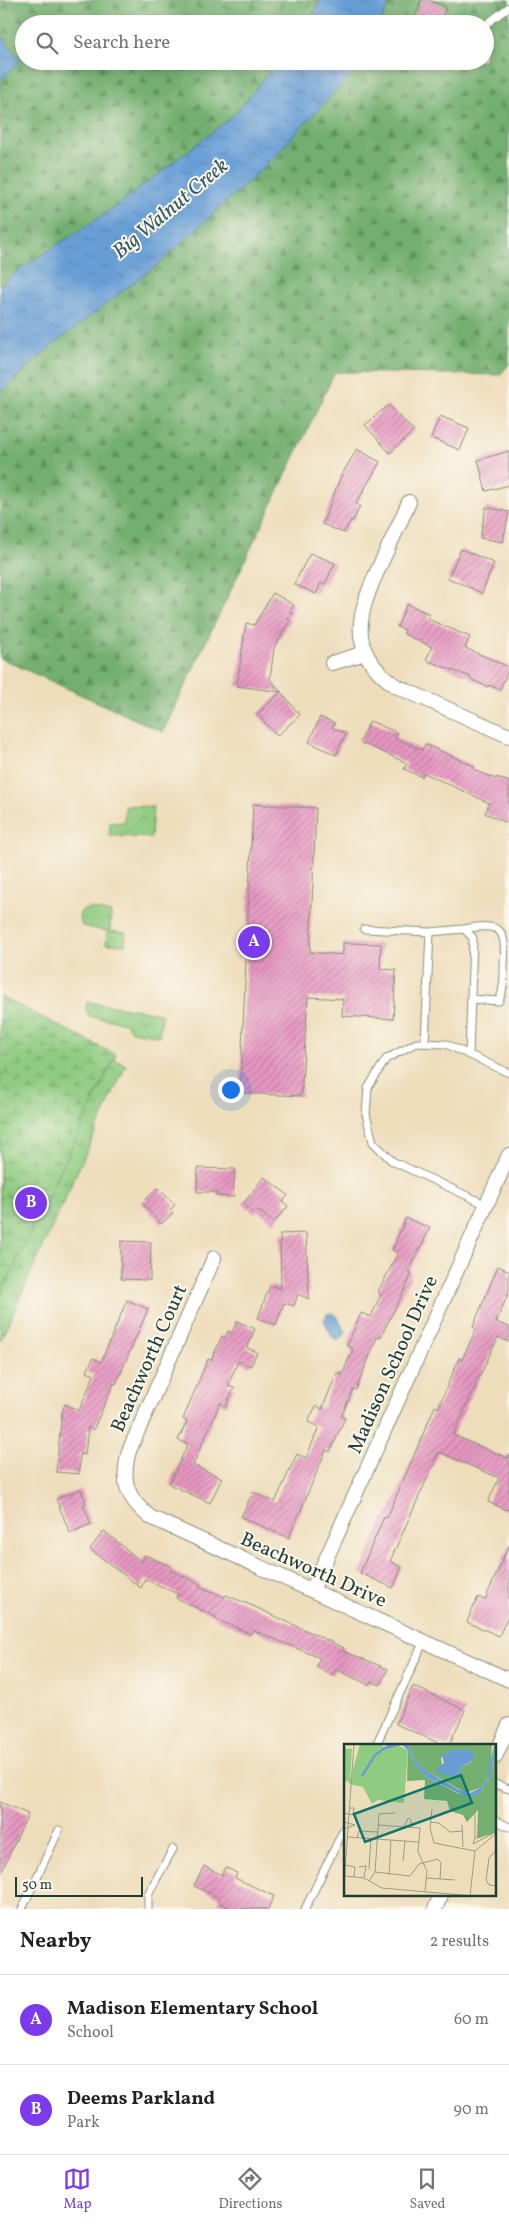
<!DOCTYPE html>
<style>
body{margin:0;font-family:Vollkorn,serif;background:#f2f2f2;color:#202124}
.scale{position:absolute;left:15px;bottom:12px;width:128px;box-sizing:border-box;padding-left:5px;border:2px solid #1f3d34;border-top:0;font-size:14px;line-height:18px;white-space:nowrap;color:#1f3d34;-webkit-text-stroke:4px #fbf7ec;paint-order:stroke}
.you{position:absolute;left:230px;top:1089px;width:18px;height:18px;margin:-12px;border:4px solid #fff;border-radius:50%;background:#1a73e8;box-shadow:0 0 0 8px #1a73e833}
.badge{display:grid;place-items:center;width:32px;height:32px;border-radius:50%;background:#7c3aed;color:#fff;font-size:16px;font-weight:700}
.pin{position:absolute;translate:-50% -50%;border:2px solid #fff;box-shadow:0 1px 5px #0006}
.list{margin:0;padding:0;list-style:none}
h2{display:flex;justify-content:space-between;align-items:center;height:65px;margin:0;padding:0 20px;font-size:21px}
h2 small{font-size:16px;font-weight:400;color:#757577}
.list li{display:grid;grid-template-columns:32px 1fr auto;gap:15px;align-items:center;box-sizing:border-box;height:90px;padding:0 20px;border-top:1px solid #e0e0e0}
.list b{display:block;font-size:19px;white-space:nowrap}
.list p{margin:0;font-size:16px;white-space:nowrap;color:#757577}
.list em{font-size:16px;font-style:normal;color:#757577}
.icon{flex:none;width:28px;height:28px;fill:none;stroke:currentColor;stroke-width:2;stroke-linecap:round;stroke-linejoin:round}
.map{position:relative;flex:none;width:509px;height:1909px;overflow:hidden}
.search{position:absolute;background:#fff;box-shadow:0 2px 8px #0003;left:15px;right:15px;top:15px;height:55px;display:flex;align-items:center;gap:12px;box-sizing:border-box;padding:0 18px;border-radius:28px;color:#757577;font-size:19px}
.sheet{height:245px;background:#fff}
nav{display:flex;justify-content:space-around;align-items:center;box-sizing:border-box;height:70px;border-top:1px solid #e0e0e0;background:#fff;font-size:14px;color:#757577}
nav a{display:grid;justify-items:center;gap:2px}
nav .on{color:#7c3aed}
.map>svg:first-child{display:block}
.grass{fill:url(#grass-tufts);stroke:#57845a}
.forest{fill:url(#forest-firs);stroke:#497652}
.wetland{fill:url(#wetland-marsh);stroke:#57845a}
.water{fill:url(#water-ripples);stroke:#446e84}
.building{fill:url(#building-hatch)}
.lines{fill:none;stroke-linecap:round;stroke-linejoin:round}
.lane-casing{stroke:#868d78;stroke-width:9}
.street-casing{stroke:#868d78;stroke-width:16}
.lane{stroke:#fff;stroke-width:7}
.street{stroke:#fff;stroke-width:14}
.labels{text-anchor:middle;stroke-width:4;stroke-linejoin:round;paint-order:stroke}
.street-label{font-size:20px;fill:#1f3d34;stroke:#fbf7ec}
.water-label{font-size:21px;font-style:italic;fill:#355a64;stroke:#fbf7ec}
.inset-river{fill:none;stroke:#689ed5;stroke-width:2.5}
.inset-road{fill:none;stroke:#9b9d85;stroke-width:1}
.view{fill:#0f766e;fill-opacity:0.15;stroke:#0f766e;stroke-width:2.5}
.inset-edge{fill:none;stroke:#1f3d34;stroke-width:2.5}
</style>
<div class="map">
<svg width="509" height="1909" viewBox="0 0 509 1909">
<defs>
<pattern id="grass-tufts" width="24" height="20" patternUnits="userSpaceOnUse" patternTransform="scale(1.25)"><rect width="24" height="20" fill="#8fcb81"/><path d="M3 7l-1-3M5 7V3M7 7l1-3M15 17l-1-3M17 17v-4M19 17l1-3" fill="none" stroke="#74a66a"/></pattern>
<pattern id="forest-firs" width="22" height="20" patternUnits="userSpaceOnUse" patternTransform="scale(1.25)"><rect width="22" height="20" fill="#73af6f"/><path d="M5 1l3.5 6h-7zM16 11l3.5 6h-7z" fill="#5e905c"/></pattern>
<pattern id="wetland-marsh" width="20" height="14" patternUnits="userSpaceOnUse" patternTransform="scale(1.25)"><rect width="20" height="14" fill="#8fcb81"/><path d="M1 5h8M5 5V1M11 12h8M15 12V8" fill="none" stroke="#74a66a"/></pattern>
<pattern id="water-ripples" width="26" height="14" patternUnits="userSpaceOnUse" patternTransform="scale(1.25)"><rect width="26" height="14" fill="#689ed5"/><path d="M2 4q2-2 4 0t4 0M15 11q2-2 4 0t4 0" fill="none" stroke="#5582ae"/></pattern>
<pattern id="building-hatch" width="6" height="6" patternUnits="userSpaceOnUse" patternTransform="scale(1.25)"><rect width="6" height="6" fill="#e797c2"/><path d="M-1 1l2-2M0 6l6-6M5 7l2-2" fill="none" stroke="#bb7c9e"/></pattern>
</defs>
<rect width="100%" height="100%" fill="#fbf7ec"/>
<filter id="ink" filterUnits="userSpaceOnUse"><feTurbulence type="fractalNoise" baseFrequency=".02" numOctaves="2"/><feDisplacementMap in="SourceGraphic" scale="10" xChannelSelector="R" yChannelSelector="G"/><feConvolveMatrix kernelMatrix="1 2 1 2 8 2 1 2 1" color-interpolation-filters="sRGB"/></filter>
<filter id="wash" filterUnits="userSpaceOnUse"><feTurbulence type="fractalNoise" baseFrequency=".0096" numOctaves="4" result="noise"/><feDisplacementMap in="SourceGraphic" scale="20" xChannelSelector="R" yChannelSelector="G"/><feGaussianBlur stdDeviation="1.12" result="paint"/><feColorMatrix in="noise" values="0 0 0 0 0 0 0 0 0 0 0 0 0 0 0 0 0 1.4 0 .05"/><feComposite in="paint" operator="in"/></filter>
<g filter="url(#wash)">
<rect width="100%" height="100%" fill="#edb"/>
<path class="grass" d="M129,805L153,807L151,838L109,836L110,823L124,822L125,806Z
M89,908L111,913L110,931L126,933L125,945L106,944L107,931L82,926L79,917L81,911Z
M87,1002L160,1013L162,1018L159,1036L131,1031L126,1023L89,1016L86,1009Z
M0,1008L126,1065L0,1341Z"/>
<path class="forest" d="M0,0H320L309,24H24V61H279L232,117L117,206L22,268L0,286V81L20,61L0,32Z
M391,0H509V364L500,375L335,372L163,732L0,658V393L54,344L159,263L264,167L357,68L361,61H485V24H379Z"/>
<path class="wetland" d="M0,996L116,1055L0,1296Z"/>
<path class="water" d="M320,0H391L379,24H309Z
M0,32L20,61L0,81Z
M279,61H361L357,68L264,167L159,263L54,344L0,392V286L22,268L117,206L232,117Z
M331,1313L337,1316L346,1333L338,1341L332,1337L324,1320L327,1314Z"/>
<g id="blocks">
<path class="building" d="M421,0H429L446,7L439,24H412Z
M388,405L414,431L390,453L365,425Z
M440,416L469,428L460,450L431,438Z
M357,449L380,462L356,504L360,506L353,521L351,520L344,533L322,524L341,476Z
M509,451V485L486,491L478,460Z
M486,507L509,512L503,542L480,538Z
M461,549L494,563L482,593L448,578Z
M310,553L335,563L325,584L321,583L316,594L294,584Z
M273,593L294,605L290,612L292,613L288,619L290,620L274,648L270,679L281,692L237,686L246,623L254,625Z
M407,604L430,614L428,619L470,637L465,648L509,667L500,690L489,685L488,687L470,679L471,677L426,660L432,647L404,634L405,630L397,627Z
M281,692L300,715L277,736L257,714Z
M320,717L335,723L332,728L346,733L336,755L309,742Z
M370,721L398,733L395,738L422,750L425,744L474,766L473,769L496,779L497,777L509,782V824L485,813L489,803L424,773L422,777L404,769L407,763L360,742Z
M253,804L316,808L310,952L343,955V943L381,944L380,969L396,970L393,1019L342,1016L343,999L308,997L301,1096L240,1093Z
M198,1168L235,1169L233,1197L217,1196V1192H197Z
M264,1177L288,1195L283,1202L288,1206L274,1223L258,1210L255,1214L243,1204Z
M158,1188L175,1205L170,1210L173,1213L161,1224L142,1203Z
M406,1218L430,1228L409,1272L412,1273L406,1287L380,1338L377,1337L356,1390L353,1389L341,1417L345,1418L330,1452L326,1450L289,1538L241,1517L253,1492L275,1502L297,1454L306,1458L319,1427L308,1422L316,1406L322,1409L337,1373L342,1375L353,1349L347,1346L361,1313L371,1317L381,1294L378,1292L398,1253L392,1250Z
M306,1233L309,1299L298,1294L294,1306L284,1303L276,1325L258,1318L270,1285L281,1289L280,1234Z
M121,1241L151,1242L150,1280L121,1279Z
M498,1266L509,1271V1292L496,1322L509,1327V1342L498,1337L453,1435L507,1458L509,1454V1511L488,1502L499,1478L439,1452L390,1561L402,1567L393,1588L360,1573L384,1517L387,1518L435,1406L438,1408L459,1358L462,1360L476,1329L473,1327Z
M127,1300L148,1309L116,1384L114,1383L93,1430L88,1427L85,1455L80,1454L79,1474L56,1472L62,1412L65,1404L79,1411L94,1375L87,1372L93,1358L101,1362Z
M237,1321L255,1329L247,1348L257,1352L251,1366L238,1361L228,1386L234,1388L226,1406L220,1403L193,1465L222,1478L210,1503L169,1484L188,1444L178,1440L187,1421L183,1419L208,1359L211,1360L222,1336L225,1338L228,1331L232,1333Z
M81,1489L86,1503L83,1504L91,1524L70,1533L56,1499Z
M104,1531L142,1562L145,1555L172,1567L170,1570L200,1584L199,1586L225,1597L226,1595L253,1606L344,1648L343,1651L388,1669L380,1685L371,1681L369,1685L335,1669L332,1675L316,1667L320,1658L253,1630L251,1634L216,1619V1617L176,1598L178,1594L145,1579L141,1588L90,1549Z
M509,1545V1614L499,1636L467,1622L478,1597L485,1600Z
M413,1686L465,1710L449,1745H443L396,1724Z
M0,1802L28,1814L0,1875Z
M204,1866L222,1875L225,1867L237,1873L235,1878L274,1896L268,1909H232L218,1902L220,1898L194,1886Z"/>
</g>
</g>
<g filter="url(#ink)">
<use href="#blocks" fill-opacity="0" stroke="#868d78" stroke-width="1"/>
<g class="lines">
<g class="lane-casing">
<path id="lane" d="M485,25L509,7
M364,929L430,932L425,1043
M464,929C503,922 506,929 504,966C504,978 504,990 499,1001L471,999
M430,932L464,929L473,938L469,1055
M487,1205L392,1161L373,1142L366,1114L368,1088L386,1059L416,1043L446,1044L509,1073
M376,1745L424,1641
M495,1784L509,1789
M495,1820L509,1827
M22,1909L59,1830
M148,1909V1894L173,1849
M305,1909L345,1827"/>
</g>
<g class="street-casing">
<path id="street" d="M409,502C400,523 390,544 380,565C358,613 345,651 396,686L509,736
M332,663L365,653
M214,1258L129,1451C121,1481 126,1498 150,1517L509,1680
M312,1590L509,1155
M495,1757L509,1725
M435,1909L441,1895"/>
</g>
<use href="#lane" class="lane"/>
<use href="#street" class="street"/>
</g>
</g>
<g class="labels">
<g class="street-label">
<text transform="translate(148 1358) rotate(-66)" y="7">Beachworth Court</text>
<text transform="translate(392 1364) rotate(-66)" y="7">Madison School Drive</text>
<text transform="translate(314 1569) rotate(24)" y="7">Beachworth Drive</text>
</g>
<g class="water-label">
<text transform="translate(170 208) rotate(-40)" y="7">Big Walnut Creek</text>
</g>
</g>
<g transform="translate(344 1744)">
<rect width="152" height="152" fill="#edb"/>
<path d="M0,4L8,5L6,38L0,37Z" fill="#8fcb81"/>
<path d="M64,0H148L146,29L138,43L122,49L81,26L70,15ZM114,7L129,17L117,23L114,33L99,28L97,13ZM150,0H152V89L133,94L134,66L123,78L119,71L106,67L103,57L80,55L81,36L63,37L64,6L70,19L82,33L113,49L129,53L137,48L148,30Z" fill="#73af6f" fill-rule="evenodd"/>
<path d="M16,0H39V5L53,1L64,6L60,59L34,56L28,60L19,43L5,40Z" fill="#8fcb81"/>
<path d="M64,0L70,15L81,26L115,46L126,49L138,43L143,35L150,0L148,30L137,48L129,53L121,52L82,33L70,19L64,6L58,1L39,6L43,1ZM107,6H124L130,10L128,17L117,23L114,33L94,29L93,25L100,19L97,9L104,10Z" fill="#689ed5"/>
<path class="inset-river" d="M18,32L31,11L42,3"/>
<path class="inset-road" d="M124,58L131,65V94M88,65L86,84L90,99M0,69L9,71L10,64H6M0,78L11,81L0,85M86,78L95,79L106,88L119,87M34,81L76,84L74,108L83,127L81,147M118,81L119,103M60,83L64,74L67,76V83M4,93L74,98M138,93L131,94L129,100L148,90M13,94L15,87L34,88M90,99L131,107M153,105L145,114L142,136L145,141L153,142M59,117L61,97M1,121L11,123L10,133M15,123L22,122L20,133M25,125L27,95M31,128L66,132L75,120L94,115L97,119L96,135M45,131L47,96M1,132L20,134L38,144L129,152M83,134L111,136M25,137L31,128L35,70L51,69M0,140L10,0M126,152L131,107L153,89"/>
<path class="view" d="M117,31L128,59L21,98L10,70Z"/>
<rect width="152" height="152" class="inset-edge"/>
</g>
</svg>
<div class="scale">50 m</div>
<div class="you"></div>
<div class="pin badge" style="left:254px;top:942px">A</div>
<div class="pin badge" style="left:31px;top:1203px">B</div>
<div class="search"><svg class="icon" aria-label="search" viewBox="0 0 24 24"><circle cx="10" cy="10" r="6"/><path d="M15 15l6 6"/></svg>Search here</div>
</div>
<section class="sheet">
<h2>Nearby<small>2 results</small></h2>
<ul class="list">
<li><span class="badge">A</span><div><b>Madison Elementary School</b><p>School</p></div><em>60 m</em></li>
<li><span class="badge">B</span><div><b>Deems Parkland</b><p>Park</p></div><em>90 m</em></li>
</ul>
</section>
<nav>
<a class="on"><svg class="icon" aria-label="map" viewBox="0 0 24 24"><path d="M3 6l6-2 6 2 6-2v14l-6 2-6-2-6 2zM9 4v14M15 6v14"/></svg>Map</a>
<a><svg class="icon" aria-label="directions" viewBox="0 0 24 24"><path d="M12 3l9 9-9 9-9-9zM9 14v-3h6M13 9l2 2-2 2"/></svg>Directions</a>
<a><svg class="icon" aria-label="saved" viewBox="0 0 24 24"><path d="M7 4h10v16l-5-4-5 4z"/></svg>Saved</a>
</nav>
